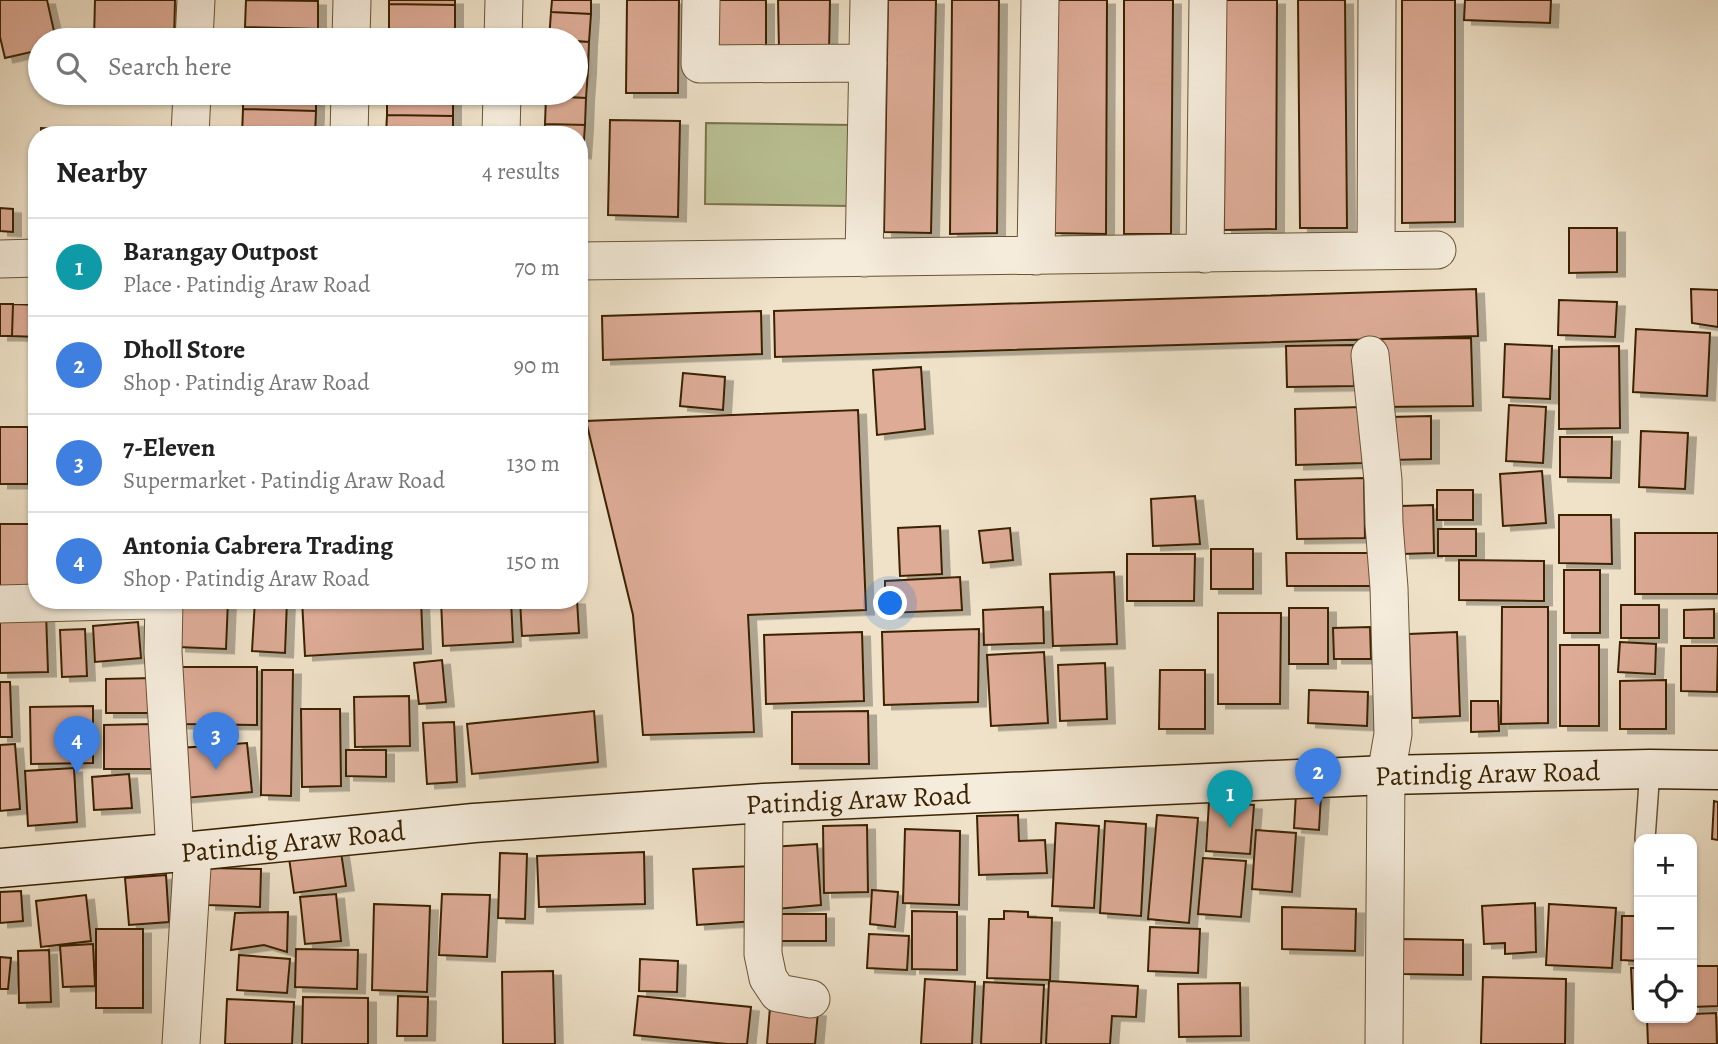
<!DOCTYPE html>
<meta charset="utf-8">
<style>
body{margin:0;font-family:Alegreya,serif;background:#f6f6f6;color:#222}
.controls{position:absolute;right:21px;bottom:21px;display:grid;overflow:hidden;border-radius:14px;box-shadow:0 2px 5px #0004}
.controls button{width:63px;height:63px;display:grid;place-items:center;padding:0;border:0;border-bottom:2px solid #e0e0e0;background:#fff;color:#222;font:35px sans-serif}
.you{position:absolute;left:891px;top:604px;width:24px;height:24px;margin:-18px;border:5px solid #fff;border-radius:50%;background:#1a73e8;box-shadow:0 0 0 10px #1a73e833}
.badge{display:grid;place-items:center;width:46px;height:46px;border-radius:50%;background:#8f2418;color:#fff;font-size:23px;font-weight:700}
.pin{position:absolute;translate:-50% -58px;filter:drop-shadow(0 2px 4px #0008)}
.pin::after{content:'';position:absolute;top:37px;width:24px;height:21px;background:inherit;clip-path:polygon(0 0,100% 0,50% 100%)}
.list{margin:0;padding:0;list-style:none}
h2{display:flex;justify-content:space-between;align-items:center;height:91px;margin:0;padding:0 28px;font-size:30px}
h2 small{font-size:23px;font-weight:400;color:#767676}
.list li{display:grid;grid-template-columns:46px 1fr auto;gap:21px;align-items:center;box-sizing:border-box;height:98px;padding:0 28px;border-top:2px solid #e0e0e0}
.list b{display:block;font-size:26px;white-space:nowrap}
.list p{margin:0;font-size:23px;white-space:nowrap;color:#767676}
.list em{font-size:23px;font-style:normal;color:#767676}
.icon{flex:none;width:38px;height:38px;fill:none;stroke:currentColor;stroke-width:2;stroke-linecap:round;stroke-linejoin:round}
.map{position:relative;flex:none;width:1718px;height:1044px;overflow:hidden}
.search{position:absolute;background:#fff;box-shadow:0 2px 5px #0004;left:28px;top:28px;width:560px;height:77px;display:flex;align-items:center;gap:18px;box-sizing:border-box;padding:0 24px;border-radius:38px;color:#767676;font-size:26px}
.panel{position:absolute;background:#fff;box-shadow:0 2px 5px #0004;left:28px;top:126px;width:560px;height:483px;border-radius:28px}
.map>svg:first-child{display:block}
.green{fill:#bac396;stroke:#7a744c;stroke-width:2}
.building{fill:#ddab96;stroke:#3b2402;stroke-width:2;filter:url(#shadow)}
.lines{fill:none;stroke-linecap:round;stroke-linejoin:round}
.lane-casing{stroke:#685434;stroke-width:22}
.street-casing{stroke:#685434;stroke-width:39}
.secondary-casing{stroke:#3b2402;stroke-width:41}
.lane{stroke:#f5ecdc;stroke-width:19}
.street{stroke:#f5ecdc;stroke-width:37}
.secondary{stroke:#f5ecdc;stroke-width:38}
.labels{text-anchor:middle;stroke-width:6;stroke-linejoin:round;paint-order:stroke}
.street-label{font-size:28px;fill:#3b2402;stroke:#f5ecdc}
</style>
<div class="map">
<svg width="1718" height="1044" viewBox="0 0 1718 1044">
<defs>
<filter id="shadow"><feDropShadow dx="8" dy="4.5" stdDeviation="0" flood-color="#0004"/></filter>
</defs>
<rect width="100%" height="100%" fill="#efe2c9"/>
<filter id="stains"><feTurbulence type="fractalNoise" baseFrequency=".00286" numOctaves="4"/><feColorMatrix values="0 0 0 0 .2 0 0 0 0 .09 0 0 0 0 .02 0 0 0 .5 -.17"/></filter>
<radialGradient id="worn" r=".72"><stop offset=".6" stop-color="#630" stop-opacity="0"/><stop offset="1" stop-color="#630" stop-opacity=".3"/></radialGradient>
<path class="green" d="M706,123L851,125L850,206L705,204Z"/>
<path class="building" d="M0,0H47L56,40H40V50L5,58L0,37Z
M95,0H175L174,40H94Z
M246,0L318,1V29L245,27Z
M389,0H455V5L389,4Z
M552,0H591V14L551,12Z
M627,0H679L678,93H626Z
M718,0H766V53H717Z
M778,0H830L829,53L779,51Z
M888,0H936L931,233L884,232Z
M952,0H999L997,233L950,234Z
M1055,0H1107L1106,234L1054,233Z
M1124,0H1173L1171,234H1124Z
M1225,0H1277L1276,229L1224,230Z
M1298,0H1345L1347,228H1300Z
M1402,0H1455V222L1402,223Z
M1465,0H1551L1550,23L1464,20Z
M389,4L455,5V33L389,32Z
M551,12L591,14L589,42L549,40Z
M245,27L318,29L317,40H245Z
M389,32L455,33L454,40H388Z
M576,41L589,42L588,70L576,69Z
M576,69L588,70L586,98L546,96V93H576Z
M243,93H316V111L243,109Z
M387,93H453V116L387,115Z
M546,96L586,98L585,125L545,124Z
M243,109L316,111L315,135H242Z
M387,115L453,116V135H386Z
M610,120L680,121L678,217L608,215Z
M545,124L585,125L583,154L579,153V135H544Z
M41,128L140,134V135H41Z
M0,208L13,209V232L0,231Z
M1569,228H1617V272L1569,273Z
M1476,289L1478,336L775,357L774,311Z
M1691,289L1718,290V327L1692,323Z
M1559,300L1617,302L1615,337L1558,335Z
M0,304H13L12,336H0Z
M13,304L37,305V337L12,336Z
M761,311L762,354L603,360L602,316Z
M1636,329L1710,333L1707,396L1633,392Z
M1471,338L1473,406L1380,407L1378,339Z
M1505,344L1552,346L1550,399L1503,397Z
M1353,345L1354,386L1287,387L1286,346Z
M1619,346L1620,428L1559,429V347Z
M921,367L925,429L877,435L873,370Z
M683,373L725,377L723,410L680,406Z
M1509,405L1546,407L1543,463L1506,461Z
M1361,407L1363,463L1296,465L1295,409Z
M858,410L866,610L748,615L754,732L643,735L633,615L586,421Z
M1431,416V459L1391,460L1390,417Z
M0,427H28V484H0Z
M1641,431L1688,433L1685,489L1639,487Z
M1560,437H1612L1611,478L1560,477Z
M1542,471L1546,523L1503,526L1500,474Z
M1364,478L1365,538L1297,539L1295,480Z
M1437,490H1473V520H1437Z
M1195,496L1200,544L1153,546L1151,499Z
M1433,505L1434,553L1402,554L1401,506Z
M1559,515H1611L1612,564L1559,563Z
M0,524H37V592L0,593Z
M940,526L942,574L900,576L898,528Z
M1010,528L1013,560L983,563L979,531Z
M1438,529H1476V556H1438Z
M1635,533H1718V594H1635Z
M1211,549H1253V589H1211Z
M1286,553H1372V586H1287Z
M1127,554H1195L1194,601H1127Z
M1459,560L1544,561V601L1459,600Z
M1564,570H1600V633H1564Z
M1114,572L1117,644L1053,646L1050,574Z
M960,577L962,610L885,613V581Z
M180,600H228L226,649L178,647Z
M255,600H287L285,653L252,651Z
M302,600H421L423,649L305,656Z
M441,600H511L513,642L443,646Z
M520,600H577L579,633L522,636Z
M1621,605H1659V638H1621Z
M1043,607L1044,643L984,645L983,610Z
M1502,607H1548V723L1501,724Z
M1289,608H1328V664H1289Z
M1714,609V638H1684V610Z
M46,612L48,672L0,673V613Z
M1218,613H1281L1280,704H1218Z
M138,622L141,658L95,662L93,626Z
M1370,627L1371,659H1334L1333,628Z
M85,629L87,676L62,677L60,630Z
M979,629L978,702L884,705L882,632Z
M862,632L864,701L766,704L764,635Z
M1457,632L1460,716L1412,718L1409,634Z
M1620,642L1656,644L1655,674L1618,672Z
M1560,645H1599V726H1560Z
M1681,646H1718L1717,692L1681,691Z
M1044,652L1048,723L991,726L987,655Z
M442,660L446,702L419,704L414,663Z
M1105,663L1107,719L1060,721L1058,665Z
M181,667H257V725L180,724Z
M262,670H293L291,796L261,795Z
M1160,670H1205V729H1159Z
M155,678V713H106V679Z
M1666,680V729H1620V681Z
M0,682H10L12,737H0Z
M1309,690L1368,692L1367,726L1308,723Z
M409,696L410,746L355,747L354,697Z
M1471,701H1498L1499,731L1471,732Z
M93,706V763L31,764L30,707Z
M301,709H340L341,786L302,787Z
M594,711L598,762L472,774L467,724Z
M868,711L869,764H792V712Z
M454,722L457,782L427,784L423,723Z
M153,724V769H104V725Z
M247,743L252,792L184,798L180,748Z
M15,744L20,809L0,811V745Z
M346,750H386V777L346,776Z
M74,768L77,822L28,826L25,771Z
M129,774L132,808L94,810L92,777Z
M1296,793L1321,795L1319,830L1294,828Z
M1714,801L1718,802V840L1712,839Z
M1209,802L1254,805L1250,854L1206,851Z
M1018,815L1019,841L1045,840L1047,873L979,875L977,816Z
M1157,815L1198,818L1189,923L1148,919Z
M1105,821L1146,824L1141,916L1100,913Z
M1056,823L1099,826L1094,908L1052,906Z
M867,825L868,892L824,893L823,826Z
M905,829L960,831L959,905L903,903Z
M1256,830L1296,833L1292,892L1252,889Z
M817,844L821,905L776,909L771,847Z
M341,852L346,886L294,893L289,858Z
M644,852L645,904L539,907L537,856Z
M500,853L527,854L525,919L498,918Z
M1203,858L1246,861L1241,917L1198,914Z
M752,866L756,921L697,925L693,869Z
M209,868L261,869L260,907L208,905Z
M166,875L169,922L129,925L125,878Z
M872,890L898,892L895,927L870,924Z
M21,891L23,921L0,923V892Z
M336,894L341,941L305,944L300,897Z
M442,894L490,895L487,957L439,955Z
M86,895L91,941L41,947L36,901Z
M1535,903L1536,952L1505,954V943L1484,944L1482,906Z
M374,904L430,906L427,992L372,990Z
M1549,904L1616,908L1612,968L1546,965Z
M1282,907L1356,909L1355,951L1282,949Z
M912,911L957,912V970L912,969Z
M1004,911L1028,912V917L1052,918L1050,980L987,978L989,919H1004Z
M288,912L287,952L264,945L231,950L235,913Z
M770,914H826V941H770Z
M1622,916H1639V961L1621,960Z
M1150,927L1200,929L1198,973L1148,971Z
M96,929H143V1008H96Z
M869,934L909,936L907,970L867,968Z
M1403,939L1463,940V975L1403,974Z
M93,944L95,986L63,987L60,946Z
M296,949L358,950L357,989L295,987Z
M49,950L51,1002L19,1003L18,951Z
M239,955L290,959L287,993L237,990Z
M0,957L11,958L8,989H0Z
M640,959L678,961L677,992L639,991Z
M1692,966H1718V1006L1692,1007Z
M1631,968H1639V1009H1633Z
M553,971L555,1044H503L502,972Z
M1483,977L1566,979L1565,1044H1481Z
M925,979L975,982L972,1044H921Z
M1049,981L1138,986L1136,1017L1112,1016L1110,1044H1046Z
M984,982L1044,985L1041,1044H981Z
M1240,983L1241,1036L1179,1037L1178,984Z
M398,996L428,997L427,1036H397Z
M638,996L751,1007L747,1044H727L634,1035Z
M303,997L368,998V1044H302Z
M227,999L294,1002L292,1044H225Z
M770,1007L818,1012L815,1044H767Z
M1716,1013L1717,1044H1648L1647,1018H1692V1014Z"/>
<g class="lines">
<g class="lane-casing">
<path id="lane" d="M1645,839L1650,769"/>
</g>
<g class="street-casing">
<path id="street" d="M701,0L700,64L868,63
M194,40L196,0
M351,40L352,0
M503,40L504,0
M190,135L192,93
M349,135L350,93
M501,135L502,93
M1376,251L1377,0
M1205,254L1208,0
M1036,256L1040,0
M864,258L869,0
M0,259L37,258
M579,261L1437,250
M1370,355L1383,480L1384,524L1389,588L1393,734L1386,775L1384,1044
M164,600L163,652L175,852
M0,604L150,600
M764,803L763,954L768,978L778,993L811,999
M181,1044L193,851"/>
</g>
<g class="secondary-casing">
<g id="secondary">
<path id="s1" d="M0,868L193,851L474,823L764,803L1386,775L1650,769L1718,770"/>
</g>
</g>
<use href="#lane" class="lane"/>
<use href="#street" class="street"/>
<use href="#secondary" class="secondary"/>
</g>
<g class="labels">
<g class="street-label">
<text dy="10" stroke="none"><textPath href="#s1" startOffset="1491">Patindig Araw Road</textPath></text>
<text dy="10" stroke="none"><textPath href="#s1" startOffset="861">Patindig Araw Road</textPath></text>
<text dy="10" stroke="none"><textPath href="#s1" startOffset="294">Patindig Araw Road</textPath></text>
</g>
</g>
<rect width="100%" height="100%" filter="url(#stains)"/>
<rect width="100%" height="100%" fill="url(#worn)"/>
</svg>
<div class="controls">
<button>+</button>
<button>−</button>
<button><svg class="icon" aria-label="locate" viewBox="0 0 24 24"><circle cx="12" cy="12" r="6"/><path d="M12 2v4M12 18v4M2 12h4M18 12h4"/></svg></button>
</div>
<div class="you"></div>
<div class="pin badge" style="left:1230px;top:828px;background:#0f9aa8">1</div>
<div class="pin badge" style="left:1318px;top:806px;background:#3f7fe0">2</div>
<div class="pin badge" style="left:216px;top:770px;background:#3f7fe0">3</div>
<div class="pin badge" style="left:77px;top:774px;background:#3f7fe0">4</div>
<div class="search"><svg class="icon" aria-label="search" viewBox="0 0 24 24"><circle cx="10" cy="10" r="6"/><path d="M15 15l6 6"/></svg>Search here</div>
<section class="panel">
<h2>Nearby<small>4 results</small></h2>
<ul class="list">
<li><span class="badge" style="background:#0f9aa8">1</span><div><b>Barangay Outpost</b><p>Place · Patindig Araw Road</p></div><em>70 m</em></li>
<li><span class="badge" style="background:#3f7fe0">2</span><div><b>Dholl Store</b><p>Shop · Patindig Araw Road</p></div><em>90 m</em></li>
<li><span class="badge" style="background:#3f7fe0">3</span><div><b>7-Eleven</b><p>Supermarket · Patindig Araw Road</p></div><em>130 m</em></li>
<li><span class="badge" style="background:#3f7fe0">4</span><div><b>Antonia Cabrera Trading</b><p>Shop · Patindig Araw Road</p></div><em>150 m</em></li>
</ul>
</section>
</div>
